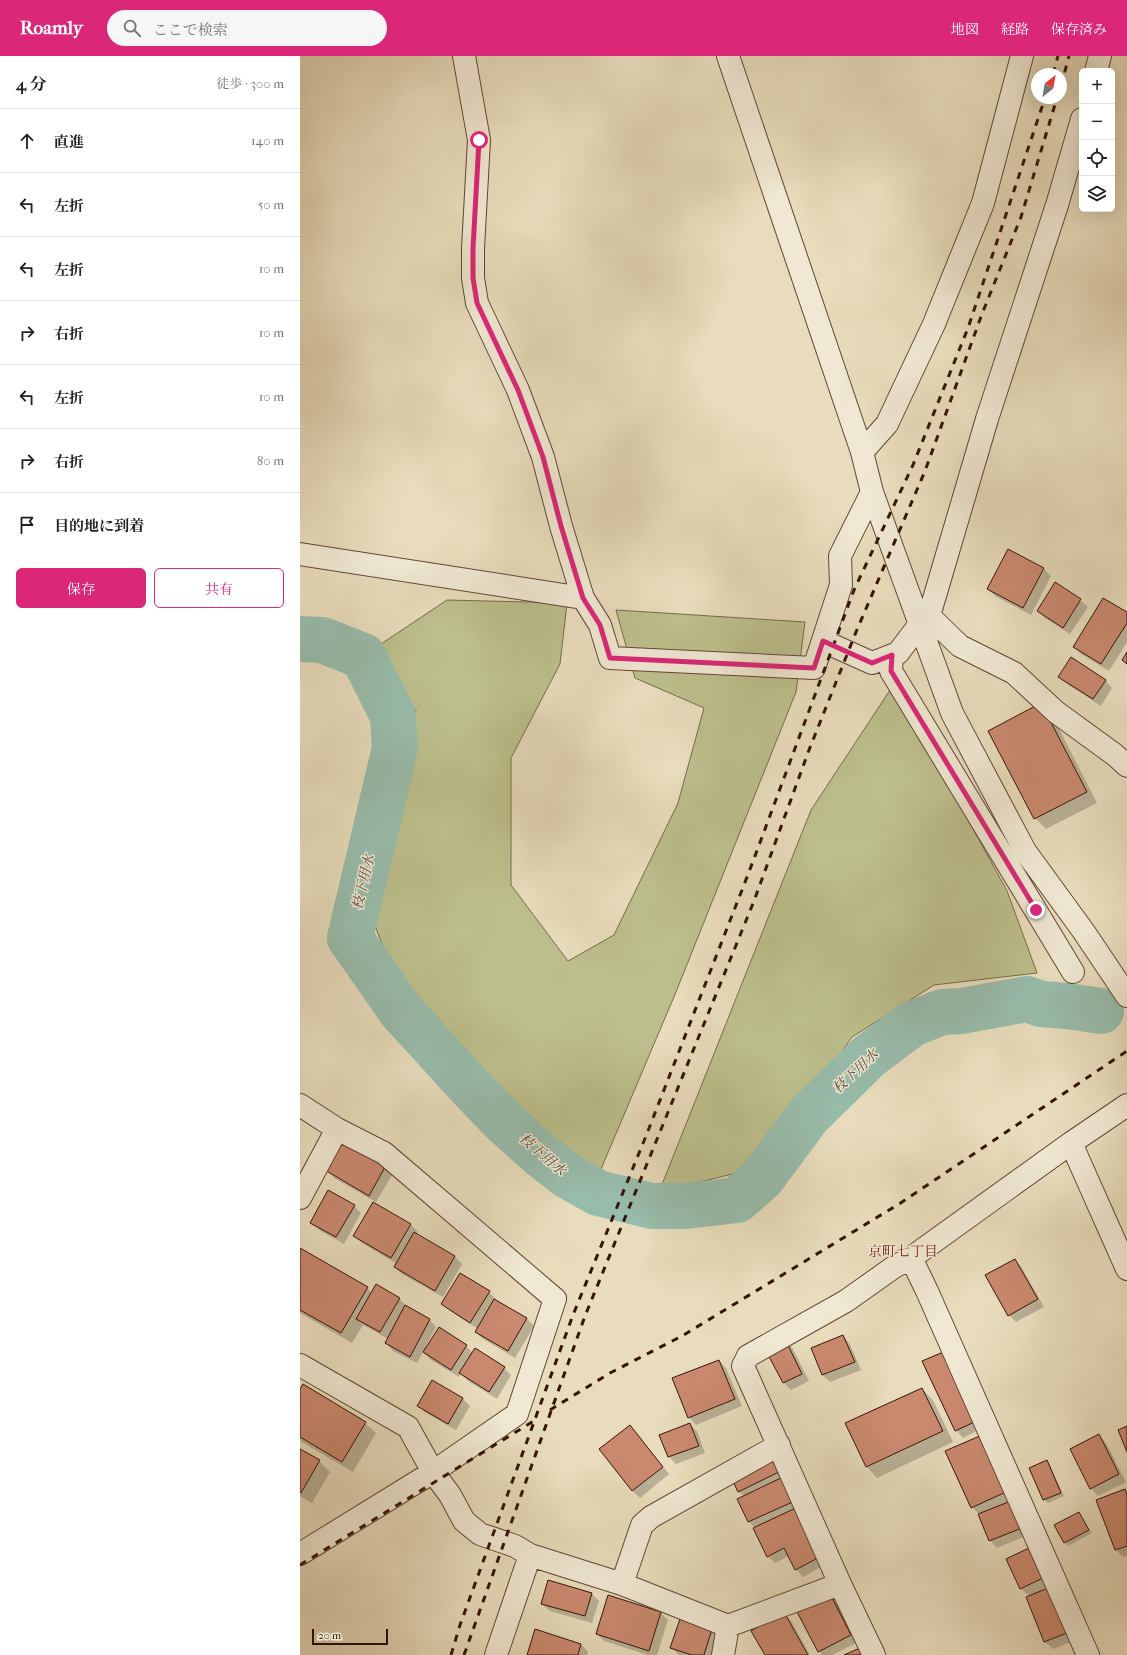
<!DOCTYPE html>
<html lang="ja">
<meta charset="utf-8">
<style>
body{margin:0;font-family:"IM FELL French Canon","Noto Serif JP",serif;background:#f6f6f6;color:#202124}
.controls{position:absolute;right:12px;top:12px;display:grid;overflow:hidden;border-radius:6px;box-shadow:0 4px 16px #0002}
.controls button{width:36px;height:36px;display:grid;place-items:center;padding:0;border:0;border-bottom:1px solid #e0e0e0;background:#fff;color:#202124;font:20px sans-serif}
.compass{position:absolute;left:731px;top:12px;width:36px;height:36px;border-radius:50%;background:#fff;box-shadow:0 4px 16px #0002;rotate:31deg}
.scale{position:absolute;left:12px;bottom:10px;width:76px;box-sizing:border-box;padding-left:4px;border:2px solid #351406;border-top:0;font-size:11px;line-height:14px;white-space:nowrap;color:#351406;-webkit-text-stroke:3px #f0e8d3;paint-order:stroke}
.stop{position:absolute;width:12px;height:12px;margin:-9px;border:3px solid #db2777;border-radius:50%;background:#fff}
.stop.end{background:#db2777;border-color:#fff;box-shadow:0 1px 4px #0008}
.list{margin:0;padding:0;list-style:none}
h2{display:flex;justify-content:space-between;align-items:center;height:52px;margin:0;padding:0 16px;font-size:17px}
h2 small{font-size:13px;font-weight:400;color:#757577}
.list li{display:grid;grid-template-columns:26px 1fr auto;gap:12px;align-items:center;box-sizing:border-box;height:64px;padding:0 16px;border-top:1px solid #e0e0e0}
.list b{display:block;font-size:15px;white-space:nowrap}
.list em{font-size:13px;font-style:normal;color:#757577}
.actions{display:flex;gap:8px;padding:12px 16px}
.actions a{flex:1;padding:9px 0;border:1px solid #db2777;border-radius:6px;text-align:center;font-size:14px;color:#db2777}
.actions .main{background:#db2777;color:#fff}
.icon{flex:none;width:22px;height:22px;fill:none;stroke:currentColor;stroke-width:2;stroke-linecap:round;stroke-linejoin:round}
.map{position:relative;flex:none;width:827px;height:1599px;overflow:hidden}
header{display:flex;align-items:center;gap:24px;box-sizing:border-box;height:56px;padding:0 20px;background:#db2777;color:#fff}
header strong{font-size:19px}
nav{display:flex;gap:22px;margin-inline-start:auto;font-size:14px}
.search{width:280px;height:36px;background:#f6f6f6;display:flex;align-items:center;gap:10px;box-sizing:border-box;padding:0 14px;border-radius:22px;color:#757577;font-size:15px}
main{display:flex}
aside{flex:1;background:#fff}
.map>svg:first-child{display:block}
.green{fill:#bcbf8c;stroke:#786a49}
.shadow{fill:#0003}
.lines{fill:none;stroke-linecap:round;stroke-linejoin:round}
.river{stroke:#98bcab;stroke-width:46}
.building{fill:#ca896f;stroke:#351406}
.minor-casing{stroke:#624634;stroke-width:24}
.minor{stroke:#f0e8d3;stroke-width:22}
.rail{stroke:#351406;stroke-width:3;stroke-dasharray:7 7;stroke-linecap:butt}
.route{stroke:#db2777;stroke-width:5}
.labels{text-anchor:middle;stroke-width:3;stroke-linejoin:round;paint-order:stroke}
.water-label{font-size:14px;font-style:italic;fill:#584f40;stroke:#f0e8d3}
.neighbourhood-label{font-size:14px;fill:#7a1f14;stroke:#f0e8d3}
</style>
<header>
<strong>Roamly</strong>
<div class="search"><svg class="icon" aria-label="search" viewBox="0 0 24 24"><circle cx="10" cy="10" r="6"/><path d="M15 15l6 6"/></svg>ここで検索</div>
<nav><a>地図</a><a>経路</a><a>保存済み</a></nav>
</header>
<main>
<aside>
<h2>4 分<small>徒歩 · 300 m</small></h2>
<ul class="list">
<li><svg class="icon" aria-label="ahead" viewBox="0 0 24 24"><path d="M12 20V5M6 11l6-6 6 6"/></svg><div><b>直進</b></div><em>140 m</em></li>
<li><svg class="icon" aria-label="left" viewBox="0 0 24 24"><path d="M17 20v-9H6M10 6l-5 5 5 5"/></svg><div><b>左折</b></div><em>50 m</em></li>
<li><svg class="icon" aria-label="left" viewBox="0 0 24 24"><path d="M17 20v-9H6M10 6l-5 5 5 5"/></svg><div><b>左折</b></div><em>10 m</em></li>
<li><svg class="icon" aria-label="right" viewBox="0 0 24 24"><path d="M7 20v-9h11M14 6l5 5-5 5"/></svg><div><b>右折</b></div><em>10 m</em></li>
<li><svg class="icon" aria-label="left" viewBox="0 0 24 24"><path d="M17 20v-9H6M10 6l-5 5 5 5"/></svg><div><b>左折</b></div><em>10 m</em></li>
<li><svg class="icon" aria-label="right" viewBox="0 0 24 24"><path d="M7 20v-9h11M14 6l5 5-5 5"/></svg><div><b>右折</b></div><em>80 m</em></li>
<li><svg class="icon" aria-label="arrive" viewBox="0 0 24 24"><path d="M6 21V4h12l-3 4 3 4H6"/></svg><div><b>目的地に到着</b></div></li>
</ul>
<div class="actions"><a class="main">保存</a><a>共有</a></div>
</aside>
<div class="map">
<svg width="827" height="1599" viewBox="0 0 827 1599">
<rect width="100%" height="100%" fill="#e8dcbc"/>
<filter id="stains"><feTurbulence type="fractalNoise" baseFrequency=".005" numOctaves="4"/><feColorMatrix values="0 0 0 0 .2 0 0 0 0 .09 0 0 0 0 .02 0 0 0 .5 -.17"/></filter>
<radialGradient id="worn" r=".72"><stop offset=".6" stop-color="#630" stop-opacity="0"/><stop offset="1" stop-color="#630" stop-opacity=".3"/></radialGradient>
<path class="green" d="M147,544L267,547L260,608L211,702V829L268,905L314,879L378,747L404,652L335,622L316,554L505,566L496,636L376,936L293,1132L197,1049L105,946L71,860L116,655L72,594Z
M594,628L707,835L737,917L634,929L552,981L461,1111L359,1136L511,754Z"/>
<path class="shadow" d="M744,513L751,520L731,559L695,540L688,533Z
M780,544L788,551L770,578L745,562L738,555Z
M827,558V586L809,615L781,598L774,591Z
M759,620L805,624L812,632L801,650L767,628Z
M752,659L797,747L746,773L735,762L690,675Z
M85,1112L92,1119L76,1146L34,1122L27,1114Z
M74,1147L111,1169L118,1176L116,1179L155,1201L162,1208L143,1241L102,1218L95,1211L97,1208L62,1187L54,1180Z
M54,1150L61,1157L44,1188L19,1174L11,1166Z
M0,1193L67,1232L72,1237L99,1243L107,1250L129,1263L136,1271L126,1290H166L173,1297L204,1312L211,1319L197,1343L168,1325L161,1317L159,1321L131,1304L123,1296L117,1307L93,1295L86,1287L88,1283L63,1269L52,1287L0,1257Z
M715,1204L722,1212L744,1251L716,1266L709,1259Z
M189,1236L196,1243L195,1245L227,1263L234,1270L215,1302L183,1283L176,1276L178,1273L150,1255L143,1248Z
M543,1280L550,1288L561,1314L530,1326L523,1319L512,1293Z
M484,1284L492,1291L509,1325L491,1334L484,1327L467,1293Z
M419,1305L426,1312L442,1350L396,1369L389,1361Z
M624,1306L687,1370L663,1382L656,1374Z
M132,1326L163,1343L170,1350L156,1374L126,1357L118,1350Z
M622,1333L633,1344L653,1386L577,1422L567,1411L547,1368Z
M0,1335L65,1367L76,1377L53,1416L0,1385Z
M389,1368L397,1375L405,1397L376,1408L369,1401L360,1379Z
M329,1370L369,1418L340,1442L332,1434Z
M799,1379L806,1387L826,1426L798,1440L791,1432Z
M682,1380L728,1479L697,1492L690,1484L680,1459L672,1451Z
M0,1394L19,1405L30,1416L12,1447L0,1440Z
M474,1398L530,1506L503,1521L496,1513L489,1500L475,1507L467,1500L455,1472L449,1466L438,1443L444,1440L439,1436L431,1420Z
M746,1405L750,1409L764,1440L748,1447L744,1444L730,1413Z
M825,1434L827,1437V1500L823,1501L816,1494L797,1444Z
M779,1457L792,1477L768,1490L765,1486Z
M728,1494L750,1530L743,1533L744,1535L779,1583L753,1593L745,1586L727,1541L729,1540L721,1533L707,1504Z
M292,1538L299,1545L292,1567L250,1555L242,1548Z
M529,1539L537,1546L558,1586L532,1599H522L519,1595Z
M361,1557L368,1564L357,1599H348L304,1585L297,1578Z
M484,1557L491,1565L510,1599H466Z
M413,1571L420,1578L413,1599H379L372,1592Z
M281,1588L288,1596L287,1599H228Z"/>
<g class="lines">
<path class="river" d="M0,583L22,584L63,600L93,660L95,692L50,882L101,955L173,1034L204,1066L241,1099L268,1120L298,1137L352,1150H386L437,1144L462,1122L508,1060L569,1000L612,968L642,956L662,955L727,943L741,948L767,950L801,955"/>
</g>
<path class="building" d="M708,493L744,512L723,552L687,533Z
M755,526L781,543L763,572L737,555Z
M803,542L827,556V567L801,608L773,591Z
M827,596V608L822,604Z
M771,601L806,624L793,643L758,621Z
M741,647L787,736L734,763L688,675Z
M42,1086L85,1111L69,1140L25,1114Z
M28,1134L55,1149L36,1181L10,1167Z
M73,1146L111,1168L91,1202L53,1180Z
M114,1176L155,1200L135,1235L94,1211Z
M0,1192L68,1231L41,1277L0,1254Z
M715,1203L738,1243L708,1260L685,1219Z
M160,1217L190,1235L170,1267L141,1248Z
M76,1228L100,1242L80,1276L56,1263Z
M194,1243L227,1262L208,1295L175,1276Z
M105,1249L130,1263L110,1301L85,1287Z
M139,1271L167,1289L151,1314L123,1296Z
M543,1279L555,1306L522,1319L511,1292Z
M485,1283L502,1318L483,1327L465,1293Z
M175,1292L205,1311L189,1336L159,1317Z
M648,1294L681,1363L655,1375L622,1305Z
M419,1304L435,1343L388,1362L372,1322Z
M132,1324L163,1342L148,1368L117,1350Z
M3,1328L66,1366L42,1406L0,1381V1333Z
M622,1332L643,1375L566,1411L545,1367Z
M390,1367L399,1390L368,1401L359,1379Z
M330,1369L363,1411L332,1435L299,1393Z
M827,1370V1396L818,1374Z
M799,1378L819,1418L790,1433L770,1393Z
M682,1379L708,1435L671,1452L645,1395Z
M0,1393L20,1404L1,1437L0,1436Z
M475,1397L483,1414L438,1436L430,1419Z
M747,1404L761,1437L743,1444L729,1412Z
M485,1420L497,1444L448,1466L437,1443Z
M825,1433L827,1439V1490L815,1494L796,1444Z
M711,1445L722,1472L689,1485L678,1458Z
M500,1450L524,1499L495,1514L484,1492L467,1501L453,1472Z
M779,1456L789,1474L764,1487L754,1469Z
M729,1492L743,1522L720,1533L706,1503Z
M248,1524L292,1537L285,1560L241,1548Z
M753,1530L772,1575L744,1586L726,1541Z
M530,1538L551,1579L518,1596L496,1554Z
M308,1539L361,1556L349,1595L296,1578Z
M484,1556L508,1599H465L451,1575Z
M381,1560L413,1570L404,1599H392L370,1592Z
M235,1573L281,1588L278,1599H227Z
M562,1591L566,1599H544Z"/>
<g class="lines">
<g class="minor-casing">
<path id="minor" d="M164,0L179,84L173,192V222L177,247L218,334L243,401L261,470L283,542L300,569L310,602L514,612L541,529L540,500L572,436
M428,0L562,396L572,436L652,657L725,795L784,876L827,940
M796,15L800,0
M562,396L587,368L634,268L683,147L722,0
M0,498L283,542
M629,560L660,590L714,617L756,656L815,699L827,710
M523,585L572,607L598,597L620,568L629,560L687,363L757,149L782,63
M592,599L591,615L773,916
M0,1049L37,1073L84,1097L255,1243L217,1358L133,1416L0,1498
M771,1087L827,1049
M0,1142L37,1073
M611,1202L627,1235L788,1599
M0,1309L108,1371L133,1416L150,1439L164,1465L180,1478L215,1490L230,1499L322,1528L428,1570L540,1528
M322,1528L342,1469L351,1461L479,1389
M196,1599L230,1499
M423,1599L428,1570
M574,1599L540,1528L443,1310L448,1300L546,1245L594,1211L611,1202L771,1087L827,1213"/>
</g>
<use href="#minor" class="minor"/>
<path class="rail" d="M753,18L758,0
M761,30L769,0
M250,1354L310,1317L382,1280L599,1148L827,995
M0,1509L237,1363
M151,1599L160,1569L273,1259L346,1080L449,816L554,534L613,409L668,272L745,42
M164,1599L285,1260L454,845L509,694L556,576L625,415L682,258L721,161L757,42"/>
</g>
<g class="lines">
<path class="route" d="M179,84L173,192V222L177,247L218,334L243,401L261,470L283,542L300,569L310,602L514,612L523,585L572,607L592,599L591,615L736,854"/>
</g>
<g class="labels">
<g class="water-label">
<text transform="translate(63 826) rotate(-77)" y="5">枝下用水</text>
<text transform="translate(555 1015) rotate(-43)" y="5">枝下用水</text>
<text transform="translate(243 1098) rotate(41)" y="5">枝下用水</text>
</g>
<g class="neighbourhood-label">
<text x="603" y="1200">京町七丁目</text>
</g>
</g>
<rect width="100%" height="100%" filter="url(#stains)"/>
<rect width="100%" height="100%" fill="url(#worn)"/>
</svg>
<div class="controls">
<button>+</button>
<button>−</button>
<button><svg class="icon" aria-label="locate" viewBox="0 0 24 24"><circle cx="12" cy="12" r="6"/><path d="M12 2v4M12 18v4M2 12h4M18 12h4"/></svg></button>
<button><svg class="icon" aria-label="layers" viewBox="0 0 24 24"><path d="M12 4l9 5-9 5-9-5zM3 14l9 5 9-5"/></svg></button>
</div>
<svg class="compass" viewBox="-18 -18 36 36"><path d="M0-13l5 13h-10z" fill="#e53935"/><path d="M0 13l5-13h-10z" fill="#757577"/></svg>
<div class="scale">20 m</div>
<div class="stop" style="left:179px;top:84px"></div>
<div class="stop end" style="left:736px;top:854px"></div>
</div>
</main>
